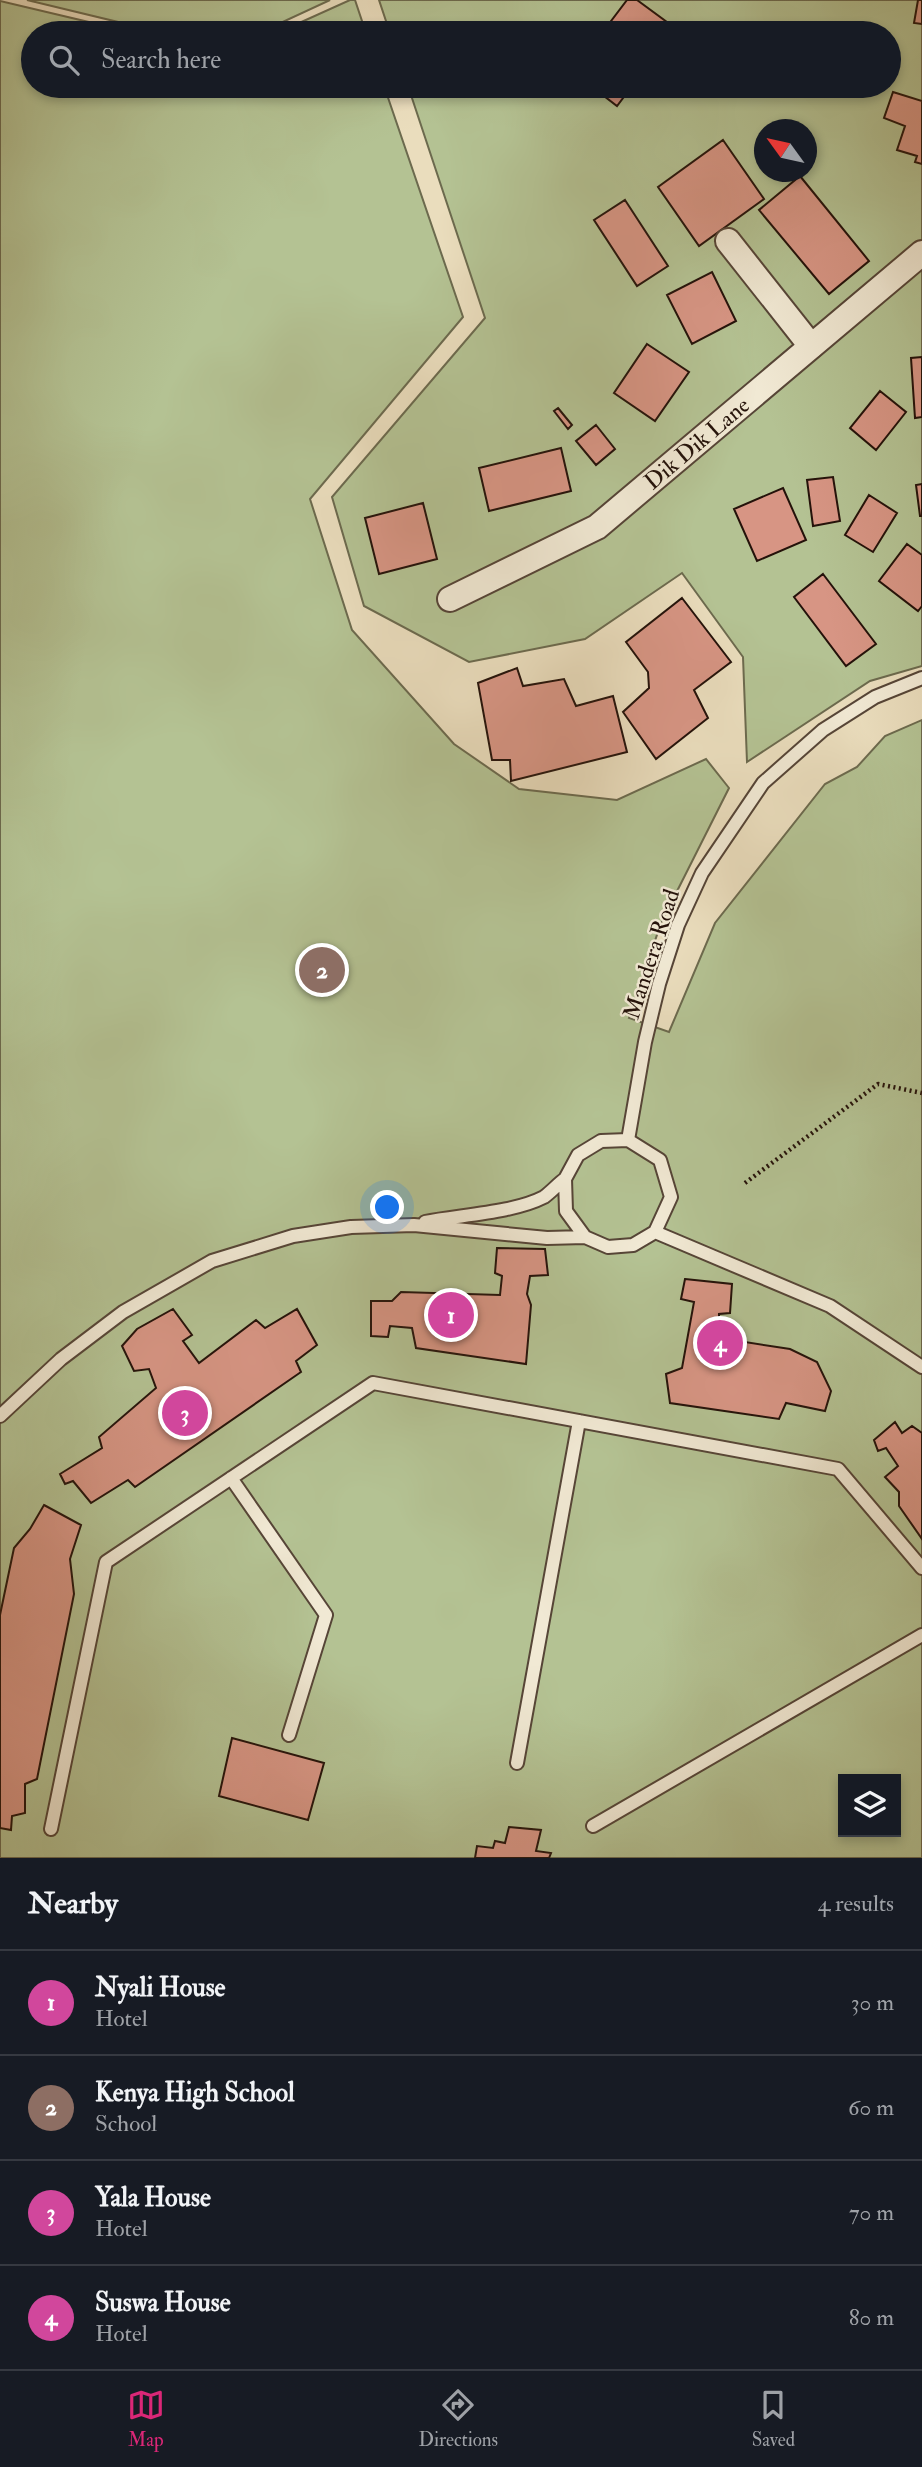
<!DOCTYPE html>
<style>
body{margin:0;font-family:"IM FELL Double Pica",serif;background:#242831;color:#f1f3f6}
.controls{position:absolute;right:21px;bottom:21px;display:grid;overflow:hidden;border-radius:0px;box-shadow:0 4px 10px #0003}
.controls button{width:63px;height:63px;display:grid;place-items:center;padding:0;border:0;border-bottom:2px solid #363941;background:#171b24;color:#f1f3f6;font:35px sans-serif}
.compass{position:absolute;left:754px;top:119px;width:63px;height:63px;border-radius:50%;background:#171b24;box-shadow:0 4px 10px #0003;rotate:303deg}
.you{position:absolute;left:388px;top:1208px;width:24px;height:24px;margin:-18px;border:5px solid #fff;border-radius:50%;background:#1a73e8;box-shadow:0 0 0 10px #1a73e833}
.badge{display:grid;place-items:center;width:46px;height:46px;border-radius:50%;background:#db2777;color:#fff;font-size:23px;font-weight:700}
.pin{position:absolute;translate:-50% -50%;border:4px solid #fff;box-shadow:0 2px 7px #0006}
.list{margin:0;padding:0;list-style:none}
h2{display:flex;justify-content:space-between;align-items:center;height:91px;margin:0;padding:0 28px;font-size:30px}
h2 small{font-size:23px;font-weight:400;color:#9ea1a6}
.list li{display:grid;grid-template-columns:46px 1fr auto;gap:21px;align-items:center;box-sizing:border-box;height:105px;padding:0 28px;border-top:2px solid #363941}
.list b{display:block;font-size:26px;white-space:nowrap}
.list p{margin:0;font-size:23px;white-space:nowrap;color:#9ea1a6}
.list em{font-size:23px;font-style:normal;color:#9ea1a6}
.icon{flex:none;width:38px;height:38px;fill:none;stroke:currentColor;stroke-width:2;stroke-linecap:round;stroke-linejoin:round}
.map{position:relative;flex:none;width:922px;height:1858px;overflow:hidden}
.search{position:absolute;background:#171b24;box-shadow:0 4px 10px #0003;left:21px;right:21px;top:21px;height:77px;display:flex;align-items:center;gap:18px;box-sizing:border-box;padding:0 24px;border-radius:38px;color:#9ea1a6;font-size:26px}
.sheet{height:511px;background:#171b24}
nav{display:flex;justify-content:space-around;align-items:center;box-sizing:border-box;height:98px;border-top:2px solid #363941;background:#171b24;font-size:19px;color:#9ea1a6}
nav a{display:grid;justify-items:center;gap:4px}
nav .on{color:#db2777}
.map>svg:first-child{display:block}
.green{fill:#b4c293;stroke:#6c6a4e;stroke-width:2;fill-rule:evenodd}
.building{fill:#d79584;stroke:#24120a;stroke-width:2}
.lines{fill:none;stroke-linecap:round;stroke-linejoin:round}
.lane-casing{stroke:#564537;stroke-width:16}
.street-casing{stroke:#564537;stroke-width:28}
.path{stroke:#24120a;stroke-width:4.5;stroke-dasharray:2 3.5;stroke-linecap:butt}
.lane{stroke:#f1e9d4;stroke-width:12}
.street{stroke:#f1e9d4;stroke-width:24}
.labels{text-anchor:middle;stroke-width:5;stroke-linejoin:round;paint-order:stroke}
.street-label{font-size:23px;fill:#24120a;stroke:#f1e9d4}
</style>
<div class="map">
<svg width="922" height="1858" viewBox="0 0 922 1858">
<rect width="100%" height="100%" fill="#eaddbd"/>
<filter id="stains"><feTurbulence type="fractalNoise" baseFrequency=".00286" numOctaves="4"/><feColorMatrix values="0 0 0 0 .2 0 0 0 0 .09 0 0 0 0 .02 0 0 0 .5 -.17"/></filter>
<radialGradient id="worn" r=".72"><stop offset=".6" stop-color="#630" stop-opacity="0"/><stop offset="1" stop-color="#630" stop-opacity=".3"/></radialGradient>
<path class="green" d="M27,0H330L259,33H128L118,22Z
M350,0H355L366,33H277Z
M379,0H922V666L870,681L747,762L743,657L682,573L585,639L469,662L364,606L332,497L485,318L408,86H889V33H390ZM764,130H806V172H764Z
M0,1L114,28L119,33H33V86H384L463,317L310,499L352,630L454,744L519,789L617,800L706,759L729,788L661,923L629,1018L669,1032L715,923L825,784L857,767L885,736L922,720V1858H0ZM843,1779H896V1832H843Z"/>
<path class="building" d="M627,0H637L675,28L671,33H602Z
M918,0H922V24L914,23Z
M591,86H632L617,106Z
M893,92L922,101V164L915,162L917,156L897,150L905,126L884,118Z
M723,140L764,199L699,246L658,187Z
M800,176L869,261L829,294L759,210Z
M625,200L668,266L637,286L594,220Z
M712,272L736,321L692,344L667,295Z
M647,344L689,372L655,421L614,393Z
M922,357V417L915,418L911,358Z
M880,391L906,412L876,450L850,428Z
M558,408L572,425L568,429L554,411Z
M596,425L615,449L596,465L576,441Z
M561,448L571,491L489,511L479,468Z
M833,477L840,521L813,526L807,480Z
M922,484V516H920L916,485Z
M783,488L806,540L757,561L734,509Z
M869,495L897,513L873,552L845,535Z
M423,503L437,559L379,574L365,518Z
M907,544L922,555V606L918,611L879,581Z
M823,574L876,644L846,666L794,597Z
M682,598L731,662L694,690L708,718L656,759L623,712L649,688L648,672L626,642Z
M517,668L523,686L564,679L576,706L613,696L627,752L511,781L510,760H492L478,683Z
M497,1248L545,1249L548,1275L530,1276L527,1294L531,1305L526,1364L416,1348L412,1328L390,1326L388,1337L371,1336V1301H392L401,1292L500,1295L502,1276L495,1273Z
M685,1279L732,1284L730,1313L719,1314V1338L790,1349L817,1362L831,1391L825,1411L786,1403L779,1419L670,1403L666,1374L682,1368L694,1302L681,1299Z
M173,1309L192,1335L183,1341L199,1363L256,1320L265,1328L297,1309L317,1345L296,1361L301,1372L135,1487L128,1480L91,1503L73,1481L65,1484L60,1474L102,1448L99,1437L156,1388L149,1369L134,1371L122,1346L137,1329Z
M895,1422L902,1433L912,1426L922,1433V1539L899,1506V1492L885,1477L898,1466L886,1448L878,1451L874,1440Z
M44,1505L81,1525L70,1559L74,1594L37,1779L25,1784V1813L12,1816L11,1830L0,1828V1615L14,1548L30,1529Z
M232,1738L324,1763L308,1820L219,1796Z
M509,1827L541,1830L536,1851L551,1853L549,1858H475L477,1846L493,1848L495,1841L505,1843Z"/>
<g class="lines">
<g class="lane-casing">
<path id="lane" d="M628,1140L645,1042L659,984L678,925L702,873L763,783L823,730L875,697L922,678
M425,1222C460,1215 513,1213 544,1197C551,1192 558,1184 565,1179
M655,1232L830,1306L922,1367
M0,1416L61,1359L123,1312L212,1261L293,1236L351,1227L414,1225L547,1238L585,1237L608,1247L633,1245L655,1232L671,1197L660,1160L628,1140L601,1141L578,1155L565,1179L566,1211L585,1237
M231,1478L326,1615L289,1735
M517,1763L579,1421
M593,1826L922,1635
M51,1829L106,1562L373,1383L838,1469L922,1568"/>
</g>
<g class="street-casing">
<g id="street">
<path d="M728,241L811,346"/>
<path id="s1" d="M450,599L597,527L922,253"/>
</g>
</g>
<path class="path" d="M745,1183L878,1084L922,1093"/>
<use href="#lane" class="lane"/>
<use href="#street" class="street"/>
</g>
<g class="labels">
<g class="street-label">
<text dy="8" stroke="none"><textPath href="#s1" startOffset="294">Dik Dik Lane</textPath></text>
<text transform="translate(651 954) rotate(-72)" y="8">Mandera Road</text>
</g>
</g>
<rect width="100%" height="100%" filter="url(#stains)"/>
<rect width="100%" height="100%" fill="url(#worn)"/>
</svg>
<div class="controls">
<button><svg class="icon" aria-label="layers" viewBox="0 0 24 24"><path d="M12 4l9 5-9 5-9-5zM3 14l9 5 9-5"/></svg></button>
</div>
<svg class="compass" viewBox="-18 -18 36 36"><path d="M0-13l5 13h-10z" fill="#e53935"/><path d="M0 13l5-13h-10z" fill="#9ea1a6"/></svg>
<div class="you"></div>
<div class="pin badge" style="left:451px;top:1315px;background:#d1479c">1</div>
<div class="pin badge" style="left:322px;top:970px;background:#8d6e63">2</div>
<div class="pin badge" style="left:185px;top:1413px;background:#d1479c">3</div>
<div class="pin badge" style="left:720px;top:1343px;background:#d1479c">4</div>
<div class="search"><svg class="icon" aria-label="search" viewBox="0 0 24 24"><circle cx="10" cy="10" r="6"/><path d="M15 15l6 6"/></svg>Search here</div>
</div>
<section class="sheet">
<h2>Nearby<small>4 results</small></h2>
<ul class="list">
<li><span class="badge" style="background:#d1479c">1</span><div><b>Nyali House</b><p>Hotel</p></div><em>30 m</em></li>
<li><span class="badge" style="background:#8d6e63">2</span><div><b>Kenya High School</b><p>School</p></div><em>60 m</em></li>
<li><span class="badge" style="background:#d1479c">3</span><div><b>Yala House</b><p>Hotel</p></div><em>70 m</em></li>
<li><span class="badge" style="background:#d1479c">4</span><div><b>Suswa House</b><p>Hotel</p></div><em>80 m</em></li>
</ul>
</section>
<nav>
<a class="on"><svg class="icon" aria-label="map" viewBox="0 0 24 24"><path d="M3 6l6-2 6 2 6-2v14l-6 2-6-2-6 2zM9 4v14M15 6v14"/></svg>Map</a>
<a><svg class="icon" aria-label="directions" viewBox="0 0 24 24"><path d="M12 3l9 9-9 9-9-9zM9 14v-3h6M13 9l2 2-2 2"/></svg>Directions</a>
<a><svg class="icon" aria-label="saved" viewBox="0 0 24 24"><path d="M7 4h10v16l-5-4-5 4z"/></svg>Saved</a>
</nav>
